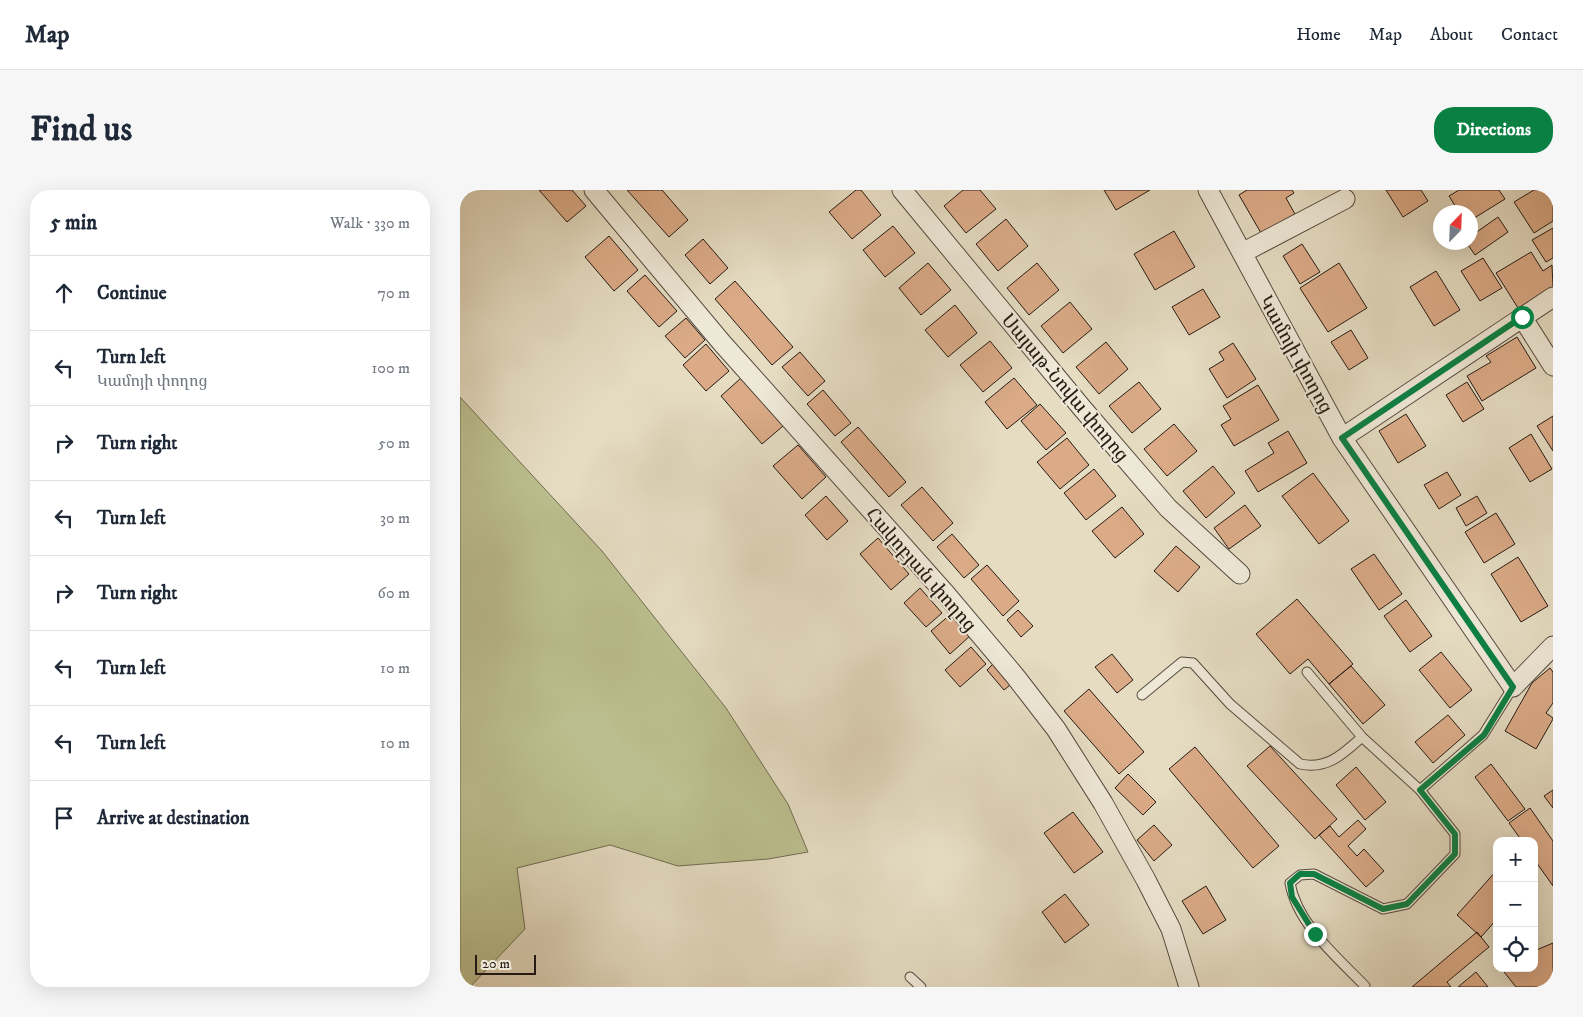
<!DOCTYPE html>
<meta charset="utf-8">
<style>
body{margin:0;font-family:"IM FELL DW Pica","Noto Serif Armenian",serif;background:#f6f6f7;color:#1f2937}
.controls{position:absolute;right:15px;bottom:15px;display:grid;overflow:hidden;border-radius:10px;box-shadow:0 5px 20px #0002}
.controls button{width:45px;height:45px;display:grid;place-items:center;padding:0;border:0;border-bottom:1px solid #e0e1e3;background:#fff;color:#1f2937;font:25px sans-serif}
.compass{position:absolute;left:973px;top:15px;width:45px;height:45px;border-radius:50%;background:#fff;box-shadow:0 5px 20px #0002;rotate:23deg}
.scale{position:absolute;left:15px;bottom:12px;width:61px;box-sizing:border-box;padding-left:5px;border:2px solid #271b14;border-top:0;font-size:14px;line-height:18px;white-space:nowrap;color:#271b14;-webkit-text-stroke:4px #eee8d7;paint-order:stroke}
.stop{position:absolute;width:15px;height:15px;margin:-11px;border:4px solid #0b8043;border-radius:50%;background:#fff}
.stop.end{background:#0b8043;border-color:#fff;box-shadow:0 1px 5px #0008}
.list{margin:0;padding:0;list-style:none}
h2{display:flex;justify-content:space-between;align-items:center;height:65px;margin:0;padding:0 20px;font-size:21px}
h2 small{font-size:16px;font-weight:400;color:#747a83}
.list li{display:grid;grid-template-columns:32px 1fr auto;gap:15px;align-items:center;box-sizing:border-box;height:75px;padding:0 20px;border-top:1px solid #e0e1e3}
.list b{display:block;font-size:19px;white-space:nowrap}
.list p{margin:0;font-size:16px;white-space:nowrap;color:#747a83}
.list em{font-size:16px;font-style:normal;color:#747a83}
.icon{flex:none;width:28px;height:28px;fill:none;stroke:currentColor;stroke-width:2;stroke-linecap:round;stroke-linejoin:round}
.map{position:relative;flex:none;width:1093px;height:797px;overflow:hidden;border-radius:20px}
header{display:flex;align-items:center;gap:30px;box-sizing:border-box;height:70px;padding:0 25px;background:#fff;border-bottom:1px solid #e0e1e3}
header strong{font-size:24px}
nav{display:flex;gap:28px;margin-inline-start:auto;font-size:18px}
.intro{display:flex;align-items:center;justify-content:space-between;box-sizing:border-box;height:120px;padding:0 30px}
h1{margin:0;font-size:35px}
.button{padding:12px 22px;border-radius:20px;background:#0b8043;color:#fff;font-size:18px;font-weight:700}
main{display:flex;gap:30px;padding:0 30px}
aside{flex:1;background:#fff;border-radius:20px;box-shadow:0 5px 20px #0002}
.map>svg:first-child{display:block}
.green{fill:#bbbe8e;stroke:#716c51}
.building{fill:#dbab88;stroke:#271b14}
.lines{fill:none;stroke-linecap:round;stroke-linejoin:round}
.lane-casing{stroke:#564b40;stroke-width:11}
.street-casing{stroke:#564b40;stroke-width:21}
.lane{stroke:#eee8d7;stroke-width:9}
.street{stroke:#eee8d7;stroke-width:19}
.route{stroke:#0b8043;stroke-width:6}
.labels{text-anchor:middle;stroke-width:4;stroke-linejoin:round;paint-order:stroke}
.street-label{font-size:19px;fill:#271b14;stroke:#eee8d7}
</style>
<header>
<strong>Map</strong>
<nav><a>Home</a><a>Map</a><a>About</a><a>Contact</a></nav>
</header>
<div class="intro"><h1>Find us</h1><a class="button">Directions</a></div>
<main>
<aside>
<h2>5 min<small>Walk · 330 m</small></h2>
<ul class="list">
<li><svg class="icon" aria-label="ahead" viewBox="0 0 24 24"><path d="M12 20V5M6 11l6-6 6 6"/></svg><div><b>Continue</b></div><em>70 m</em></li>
<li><svg class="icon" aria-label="left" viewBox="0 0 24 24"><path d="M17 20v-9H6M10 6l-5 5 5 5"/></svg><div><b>Turn left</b><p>Կամոյի փողոց</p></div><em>100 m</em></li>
<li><svg class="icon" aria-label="right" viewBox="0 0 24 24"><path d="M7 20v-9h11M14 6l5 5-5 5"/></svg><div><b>Turn right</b></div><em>50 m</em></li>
<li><svg class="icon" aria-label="left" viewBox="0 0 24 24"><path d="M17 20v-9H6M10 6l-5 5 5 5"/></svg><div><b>Turn left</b></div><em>30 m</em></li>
<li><svg class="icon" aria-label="right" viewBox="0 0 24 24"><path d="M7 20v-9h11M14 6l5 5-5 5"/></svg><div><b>Turn right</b></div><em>60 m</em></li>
<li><svg class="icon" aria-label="left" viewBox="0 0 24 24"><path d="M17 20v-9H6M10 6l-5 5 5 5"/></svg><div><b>Turn left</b></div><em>10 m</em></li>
<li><svg class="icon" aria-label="left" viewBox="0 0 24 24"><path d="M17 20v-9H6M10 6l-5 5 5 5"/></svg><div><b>Turn left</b></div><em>10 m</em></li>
<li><svg class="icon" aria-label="arrive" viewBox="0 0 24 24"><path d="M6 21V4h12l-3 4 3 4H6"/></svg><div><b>Arrive at destination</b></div></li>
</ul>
</aside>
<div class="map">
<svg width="1093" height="797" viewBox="0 0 1093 797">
<rect width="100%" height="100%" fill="#e5dcc2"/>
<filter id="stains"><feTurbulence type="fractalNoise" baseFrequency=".004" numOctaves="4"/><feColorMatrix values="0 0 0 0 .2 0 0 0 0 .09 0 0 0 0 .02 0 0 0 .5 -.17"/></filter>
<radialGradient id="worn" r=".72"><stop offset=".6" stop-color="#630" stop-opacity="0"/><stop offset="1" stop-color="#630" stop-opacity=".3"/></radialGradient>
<path class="green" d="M0,207L142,361L266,518L328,614L348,662L308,669L218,676L150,655L57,678L65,739L10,797H0Z"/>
<path class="building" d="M79,0H112L126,16L107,32Z
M167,0H202L228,30L209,47Z
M396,0H401L421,25L392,49L369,22Z
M503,0H520L536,19L506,43L484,16Z
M644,0H690L656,20Z
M787,0H832L834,3L826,8L835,24L801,43L779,5Z
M926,0H961L968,11L943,27Z
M999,0H1039L1045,9L1011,30V22H999L989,6Z
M1074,0H1093V31L1074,43L1054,12Z
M1038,27L1048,42L1015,65L1006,52H1011V46Z
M546,29L568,56L538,81L516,54Z
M433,36L455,63L425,87L403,60Z
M1093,38V68L1086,72L1072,50Z
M714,41L735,77L695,100L674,64Z
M149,46L178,80L154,101L125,67Z
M243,49L268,78L250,94L225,65Z
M842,54L860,82L840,94L823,66Z
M1071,62L1083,81L1092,75L1093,97L1058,118L1036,83Z
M1023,68L1042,98L1020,111L1001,81Z
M468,73L491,100L461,125L439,98Z
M577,73L599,100L569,125L547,98Z
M879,73L907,118L868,142L840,98Z
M976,81L1000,120L974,136L950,97Z
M185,85L217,121L199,137L167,101Z
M275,91L333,157L312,175L255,109Z
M743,99L760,127L729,145L712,117Z
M610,112L632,139L603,163L581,136Z
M495,115L517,143L488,167L465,140Z
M226,128L245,150L225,168L205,146Z
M891,140L908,168L889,180L871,152Z
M1057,147L1076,178L1022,211L1007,186L1031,172L1026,166Z
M530,151L552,178L523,202L500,175Z
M646,152L668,179L639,204L616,177Z
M773,153L796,189L767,208L749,179L764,170L759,162Z
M246,154L269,181L246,201L223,175Z
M340,162L365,191L348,206L322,177Z
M281,188L323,236L302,254L261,206Z
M554,188L577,215L547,239L525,212Z
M679,192L701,219L672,243L649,216Z
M1007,192L1024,219L1003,232L986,205Z
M798,195L819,230L774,256L761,235L771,229L763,216Z
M363,200L391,233L375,246L347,214Z
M580,214L606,243L586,260L561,231Z
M946,224L966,256L938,273L919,241Z
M1093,226V261L1077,236Z
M714,234L737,261L707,286L684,259Z
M398,237L446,292L429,307L381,252Z
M828,241L847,273L798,302L785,281L814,263L808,253Z
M1071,244L1092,279L1070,292L1049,258Z
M607,248L629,275L600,299L577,272Z
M338,255L366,287L342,309L313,276Z
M753,276L775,303L746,328L723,301Z
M634,279L656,306L626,330L604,303Z
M987,282L1001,305L979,319L964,295Z
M853,283L889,331L859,354L822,306Z
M462,297L493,333L473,351L441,315Z
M366,306L388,331L367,350L345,325Z
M1017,306L1027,323L1006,336L996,318Z
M785,315L801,336L769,359L754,338Z
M662,317L684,344L655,368L632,341Z
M1036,323L1055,354L1024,373L1005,342Z
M492,344L519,375L504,388L477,357Z
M418,348L449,384L431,400L400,364Z
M716,356L740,377L718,402L694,381Z
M914,364L942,404L919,420L891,379Z
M1058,367L1088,416L1061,432L1031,384Z
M527,375L559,411L543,426L511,389Z
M460,398L482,423L466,437L444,413Z
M837,409L893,474L869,494L848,469L830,484L796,444Z
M946,410L972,446L950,462L924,426Z
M558,420L573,436L561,447L547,430Z
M491,424L510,446L490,464L471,441Z
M511,457L526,474L500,497L485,480Z
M981,462L1012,500L990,518L959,480Z
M652,464L673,490L657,503L635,477Z
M537,470L555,491L544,500L527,480Z
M891,476L925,515L903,534L869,494Z
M1090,478L1093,482V513L1086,523L1093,528V529L1076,559L1045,541L1072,493Z
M629,499L684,562L659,584L604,521Z
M988,525L1005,545L973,573L955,552Z
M810,556L877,629L855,649L787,576Z
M735,557L819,656L793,678L709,579Z
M1031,574L1065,619L1048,631L1015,587Z
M896,577L926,612L905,630L876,595Z
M668,584L696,612L683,625L655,598Z
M1093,600V618L1084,606Z
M1070,618L1093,651V696L1074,669V651H1062L1049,633Z
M613,622L643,662L614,683L584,643Z
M898,630L906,639L888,656L897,666L904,659L924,681L906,697L859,645L870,636L879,647Z
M694,635L712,655L694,671L677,650Z
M1037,680V729L1021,747L997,725Z
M746,696L766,730L743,744L722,711Z
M605,704L629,735L605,753L582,722Z
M1017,742L1029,757L987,792L991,797H952Z
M1093,753V794L1086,797H1056L1041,778H1074V761Z
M1016,782L1028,797H998Z"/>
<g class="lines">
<g class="lane-casing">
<path id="lane" d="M847,482L902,547L960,600
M682,505L722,472L733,473L770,514L840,574C867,580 883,564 902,547
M450,787L461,797
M905,796C877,767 837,734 830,693L840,685L854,684L923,719L947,714L995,664V644L960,600L1023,545L1053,497"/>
</g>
<g class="street-casing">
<path id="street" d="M134,0L262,153L485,403L555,486L596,539L643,613L686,690L711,739L729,797
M442,0L622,218L708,318L780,384
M748,0L882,248L1053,497L1093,456
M782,63L885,9
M1062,127L1093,176
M882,248L1093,107"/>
</g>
<use href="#lane" class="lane"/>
<use href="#street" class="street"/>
</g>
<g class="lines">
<path class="route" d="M855,744L832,707L830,693L840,684H854L923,719L947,714L995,664V644L960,600L1024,545L1053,497L882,248L1062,127"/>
</g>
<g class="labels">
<g class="street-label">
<text transform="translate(837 164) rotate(61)" y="7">Կամոյի փողոց</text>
<text transform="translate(606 197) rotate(50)" y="7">Սայաթ-Նովա փողոց</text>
<text transform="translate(462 379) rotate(49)" y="7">Հակոբյան փողոց</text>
</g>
</g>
<rect width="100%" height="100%" filter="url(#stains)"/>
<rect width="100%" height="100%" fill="url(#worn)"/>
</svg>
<div class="controls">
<button>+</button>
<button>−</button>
<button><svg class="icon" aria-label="locate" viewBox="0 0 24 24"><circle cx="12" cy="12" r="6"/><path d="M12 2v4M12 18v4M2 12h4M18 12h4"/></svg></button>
</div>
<svg class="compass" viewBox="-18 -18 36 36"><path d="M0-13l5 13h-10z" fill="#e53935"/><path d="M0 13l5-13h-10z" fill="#747a83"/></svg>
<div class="scale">20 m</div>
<div class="stop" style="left:1062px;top:127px"></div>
<div class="stop end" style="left:855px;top:744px"></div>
</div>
</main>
